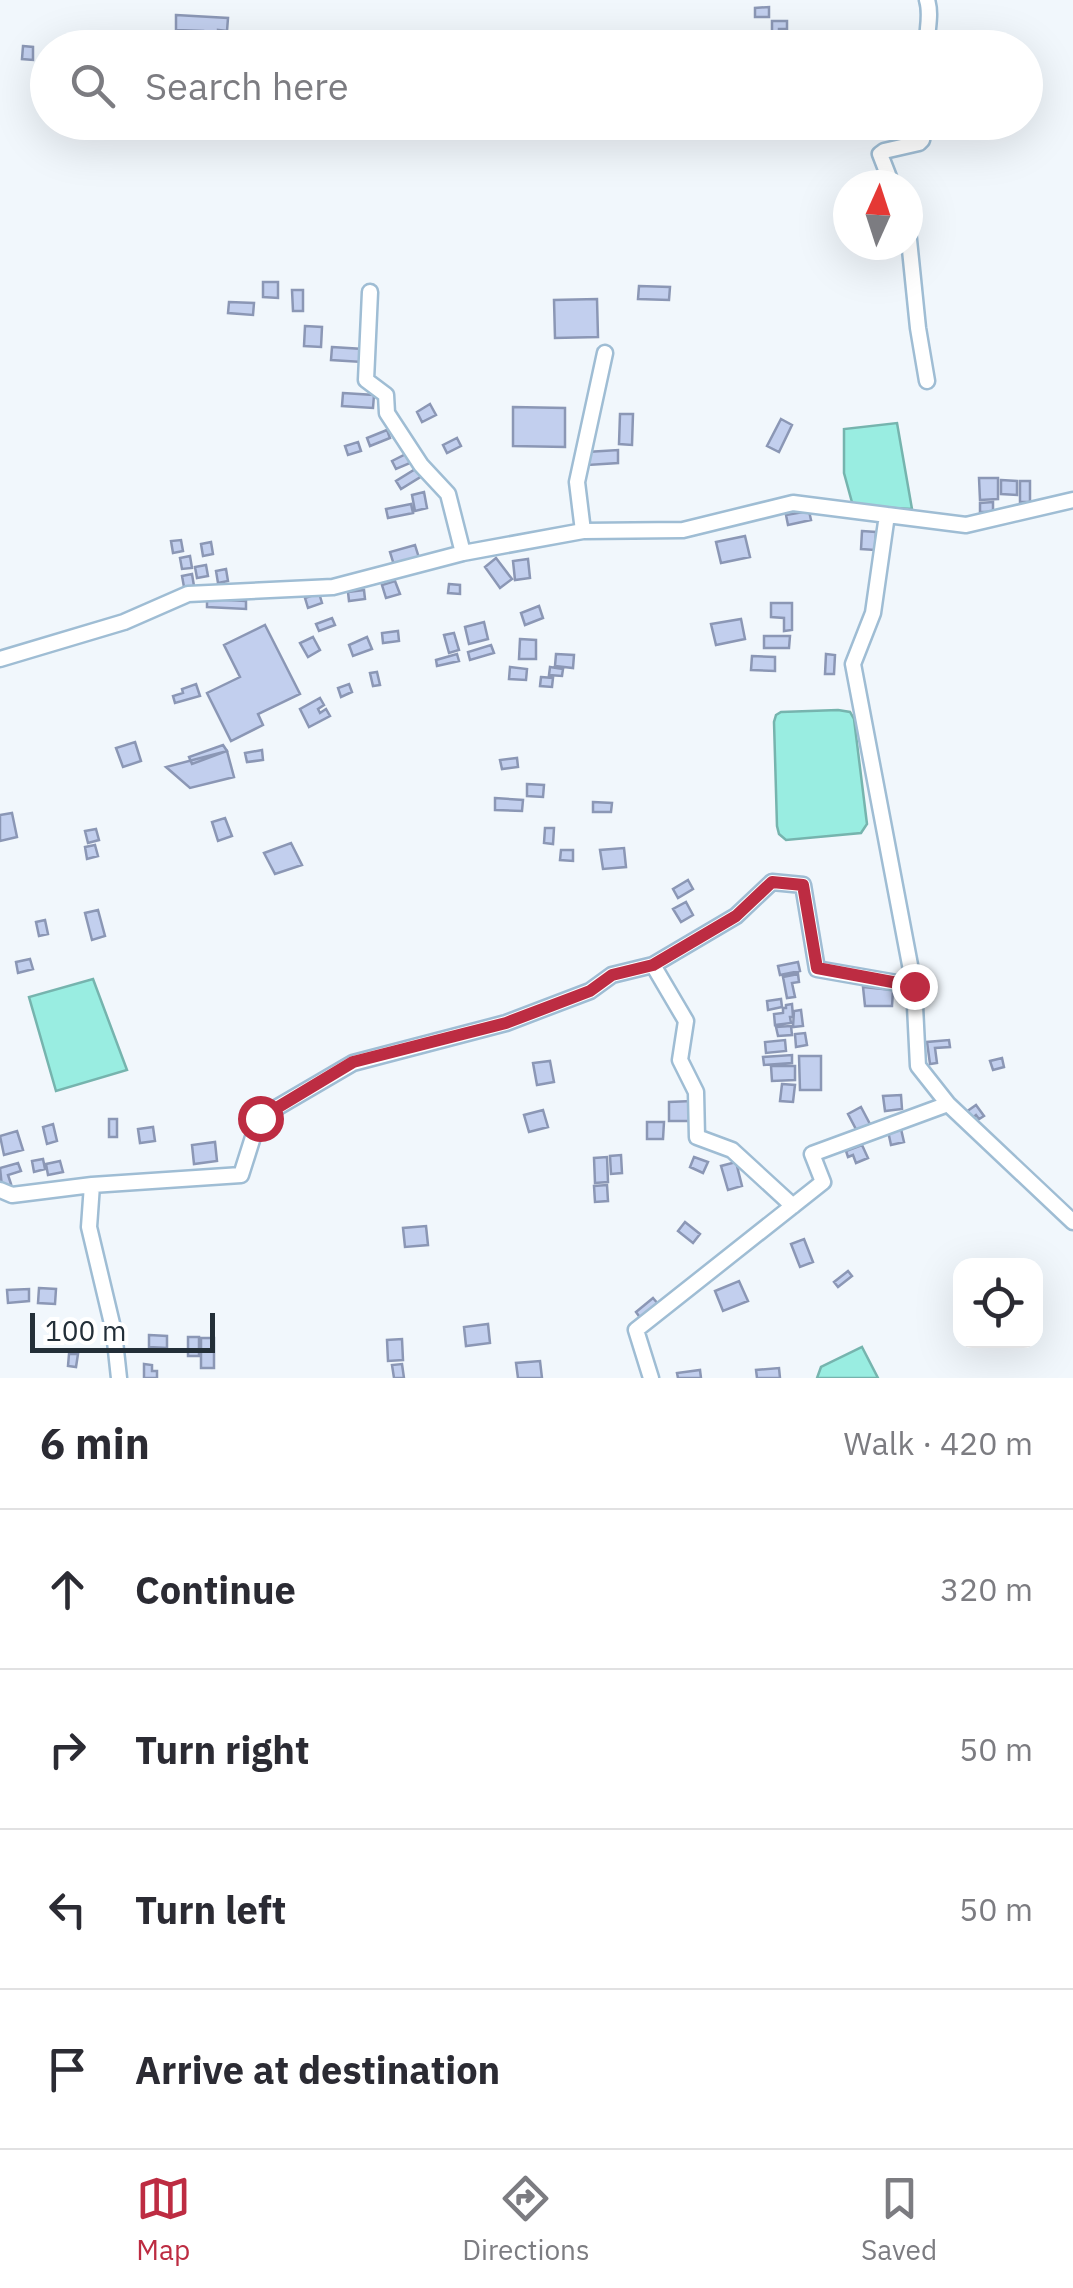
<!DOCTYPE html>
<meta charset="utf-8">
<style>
body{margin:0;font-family:"IBM Plex Sans",sans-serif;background:#f2f2f3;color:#2b2b33}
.controls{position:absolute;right:30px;bottom:30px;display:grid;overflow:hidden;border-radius:20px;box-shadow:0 10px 40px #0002}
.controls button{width:90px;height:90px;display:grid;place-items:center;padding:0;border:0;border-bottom:2px solid #e1e1e2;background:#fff;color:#2b2b33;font:50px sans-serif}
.compass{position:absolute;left:833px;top:170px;width:90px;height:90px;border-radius:50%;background:#fff;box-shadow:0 10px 40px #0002;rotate:3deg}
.scale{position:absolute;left:30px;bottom:25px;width:185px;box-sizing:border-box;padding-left:10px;border:5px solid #232f38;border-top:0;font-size:28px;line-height:35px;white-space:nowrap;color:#232f38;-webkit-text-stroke:8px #fff;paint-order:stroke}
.stop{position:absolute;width:30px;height:30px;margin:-22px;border:8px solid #bd2c42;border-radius:50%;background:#fff}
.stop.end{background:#bd2c42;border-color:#fff;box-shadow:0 2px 10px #0008}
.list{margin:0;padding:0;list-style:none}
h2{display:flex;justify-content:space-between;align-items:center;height:130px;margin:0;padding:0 40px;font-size:42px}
h2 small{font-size:32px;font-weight:400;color:#7c7c81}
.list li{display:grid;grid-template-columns:65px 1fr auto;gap:30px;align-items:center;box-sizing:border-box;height:160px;padding:0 40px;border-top:2px solid #e1e1e2}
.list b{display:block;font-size:38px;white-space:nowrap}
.list em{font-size:32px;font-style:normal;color:#7c7c81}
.icon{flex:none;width:55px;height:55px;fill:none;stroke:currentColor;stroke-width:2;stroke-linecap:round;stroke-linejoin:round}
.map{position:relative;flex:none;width:1073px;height:1378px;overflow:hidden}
.search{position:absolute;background:#fff;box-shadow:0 10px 40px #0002;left:30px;right:30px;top:30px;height:110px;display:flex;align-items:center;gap:25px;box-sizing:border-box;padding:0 35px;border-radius:55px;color:#7c7c81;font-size:38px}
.sheet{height:770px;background:#fff}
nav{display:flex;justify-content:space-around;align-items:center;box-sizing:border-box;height:140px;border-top:2px solid #e1e1e2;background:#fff;font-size:28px;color:#7c7c81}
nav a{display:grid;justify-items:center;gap:5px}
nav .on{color:#bd2c42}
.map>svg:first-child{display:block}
.water{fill:#99ede1;stroke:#76b4ae;stroke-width:2.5}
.building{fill:#c2cfee;stroke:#8b97b5;stroke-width:2.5}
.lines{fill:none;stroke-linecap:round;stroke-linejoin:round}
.minor-casing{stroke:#9fbdd4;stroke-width:19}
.minor{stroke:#fff;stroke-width:14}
.route{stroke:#bd2c42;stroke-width:12}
</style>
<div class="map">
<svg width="1073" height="1378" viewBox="0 0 1073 1378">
<rect width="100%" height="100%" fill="#f1f7fc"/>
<path class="water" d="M897,423L912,509L853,506L844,473V429Z
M838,710L850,712L854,719L867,824L861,833L786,840L779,834L777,826L774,722L776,715L781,712Z
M93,979L127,1070L56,1091L29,997Z
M862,1347L878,1378H817L821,1367Z"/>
<path class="building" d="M769,7V17H755V8Z
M176,15L228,18L227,31L218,30L217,47L202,48L203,31L176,30Z
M772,21H787V29H779V35H772Z
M472,37H489V48H472Z
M23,46L33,47V60L22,59Z
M263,282H278V298L263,297Z
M639,286L670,287L669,300L638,299Z
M292,290H303V311H293Z
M597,299L598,337L555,338L554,300Z
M229,302L254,303L253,315L228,313Z
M305,326L322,327L321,347L304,346Z
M332,347L363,349L362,362L331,360Z
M343,393L374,395L373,408L342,406Z
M430,404L436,415L422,422L417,412Z
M513,407L565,408V447L513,446Z
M620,414H633L632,445L619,444Z
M781,419L792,425L779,452L767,446Z
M387,430L390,438L370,446L367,438Z
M457,438L461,446L447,453L443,445Z
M358,442L361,451L348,455L345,446Z
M618,450V463L588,465L587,452Z
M410,452L415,461L396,469L392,461Z
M417,468L422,476L401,489L396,481Z
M979,478H998V499L980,500Z
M1001,480L1017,481V495L1001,494Z
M1020,481H1030V502H1020Z
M424,492L427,508L415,511L412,495Z
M993,502V512H980V503Z
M411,504L413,513L388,518L386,509Z
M809,511L811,520L788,525L786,515Z
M862,531L876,532L875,550L861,549Z
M745,536L750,557L721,563L716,542Z
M181,540L183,551L173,553L171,541Z
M211,542L213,554L203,556L201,544Z
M415,545L419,558L394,565L390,552Z
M190,556L192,568L182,569L180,558Z
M496,558L512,579L500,588L485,567Z
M528,559L530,578L515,580L513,561Z
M206,565L208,576L197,578L195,567Z
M226,569L228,581L218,583L216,571Z
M192,574L194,586L184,587L182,576Z
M395,581L400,594L386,598L382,585Z
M449,584L460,585V594L448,593Z
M364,590L365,599L349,601L348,592Z
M319,593L322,603L308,608L305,598Z
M207,599L246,601V609L207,607Z
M771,603H792V630L784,631V618L771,617Z
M539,606L543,618L525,625L521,613Z
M332,618L335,625L319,631L316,624Z
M741,619L745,639L716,645L711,624Z
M484,622L488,639L469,644L465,627Z
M265,625L300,694L258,714L263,725L231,741L207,693L240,677L224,645Z
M398,631L399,641L383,643L382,633Z
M454,633L459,650L449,653L444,635Z
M764,636H790L789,648H764Z
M313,637L320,650L308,657L300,643Z
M367,637L372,649L353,656L349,645Z
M520,639L536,640V659H519Z
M491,645L494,653L470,660L468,652Z
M457,654L459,661L437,666L436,660Z
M556,654L574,655L573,668L555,666Z
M826,654L835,655L834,674H825Z
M752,656L775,657V671L751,670Z
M510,667L527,669L526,680L509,679Z
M550,667L563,669L562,676L549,675Z
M377,672L380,685L373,686L370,673Z
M541,677L553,678L552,687L540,686Z
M196,684L200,696L175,703L173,696L183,693L182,689Z
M349,684L352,692L341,697L338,688Z
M320,698L324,705L318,709L320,713L326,709L330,716L309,727L300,709Z
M135,742L141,761L123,767L116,748Z
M223,745L227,751L192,764L189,757Z
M262,750L263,760L247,762L245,753Z
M227,751L234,777L190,788L166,767Z
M517,758L518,767L502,769L500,760Z
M527,784L544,785L543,797L527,796Z
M495,798L523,800L522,811L495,810Z
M593,802L612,803L611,812H593Z
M12,813L17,837L0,841V815Z
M225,818L232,836L218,841L212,822Z
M545,828H554L553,844L544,843Z
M96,829L99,840L88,843L85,831Z
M291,843L302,865L275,874L264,853Z
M95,845L98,856L87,859L85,847Z
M624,848L626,867L603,869L600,850Z
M561,850H573V861L560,860Z
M688,880L693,889L678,898L673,889Z
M686,902L693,915L681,922L673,909Z
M98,910L105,936L92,940L85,913Z
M45,920L48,934L39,936L36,922Z
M30,959L33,969L18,973L16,962Z
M798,962L800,971L780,975L778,966Z
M798,974L799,982L792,983L795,997L787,998L783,977Z
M863,987L893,990L892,1006H865Z
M781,999L782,1007L768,1010L767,1001Z
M792,1004L793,1017H790L791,1023L775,1025L774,1014L783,1013V1008H786V1005Z
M801,1010L803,1026L793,1027L794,1011Z
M791,1026L792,1035L778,1036L776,1027Z
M805,1033L807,1045L796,1047L795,1034Z
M785,1040L786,1051L766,1053L765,1042Z
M949,1040L950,1047L935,1048L937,1063L930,1064L927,1042Z
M792,1055V1063L764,1065L763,1057Z
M799,1056H821V1090H800Z
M1002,1058L1004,1067L993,1070L990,1061Z
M550,1061L554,1082L537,1085L533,1063Z
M771,1066H795V1080L772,1081Z
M782,1084L795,1085L793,1102L780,1101Z
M901,1095L902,1109L885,1111L883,1096Z
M692,1101V1121H669V1102Z
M976,1105L984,1116L979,1119L976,1115L971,1119L966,1112Z
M861,1107L871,1126L858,1133L848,1114Z
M543,1110L548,1127L529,1132L524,1115Z
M109,1119H117V1137H109Z
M647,1122H664L663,1139H647Z
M53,1124L57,1141L47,1144L43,1127Z
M153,1127L155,1141L140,1143L138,1129Z
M901,1129L904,1142L891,1145L888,1131Z
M17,1131L23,1150L4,1155L0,1136Z
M215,1142L217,1161L194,1164L192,1145Z
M862,1145L868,1158L856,1163L853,1155L848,1157L846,1151Z
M621,1155L622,1173L611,1174L610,1156Z
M607,1157L608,1182L595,1183L594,1158Z
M694,1157L708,1162L703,1173L690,1167Z
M43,1159L45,1169L34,1172L32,1161Z
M60,1161L63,1172L48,1175L46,1164Z
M736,1162L742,1186L728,1190L721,1166Z
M18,1163L21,1171L8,1175L11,1184L2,1187L0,1168Z
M607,1185L608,1201L595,1202L594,1186Z
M685,1222L700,1234L693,1243L678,1231Z
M426,1226L428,1245L405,1247L403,1228Z
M804,1239L813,1262L800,1267L791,1244Z
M848,1271L852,1276L838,1287L834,1282Z
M739,1281L748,1301L723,1311L715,1291Z
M39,1288L56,1289L55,1304L38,1303Z
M29,1289V1301L8,1303L7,1290Z
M653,1298L659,1305L641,1319L636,1312Z
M488,1324L490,1343L466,1346L464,1327Z
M149,1335L167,1336V1348L149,1347Z
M188,1337H199V1356H188Z
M201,1338H214V1368H201Z
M402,1339L403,1360L388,1361L387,1340Z
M69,1354H78L76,1367L68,1366Z
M540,1361L542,1378H518L516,1363Z
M144,1364L152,1365V1371H157V1378H144Z
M402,1364L404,1378H394L392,1365Z
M779,1368L780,1378H757L756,1370Z
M700,1370L701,1378H678L677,1373Z"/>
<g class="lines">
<g class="minor-casing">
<path id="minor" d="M927,48C926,31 932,16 927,0
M892,185L880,154L884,151L919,143L922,140L926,122
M908,230L918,328L927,381
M370,292L366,380L386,395L387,413L421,465L448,494L463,553
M887,515L873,613L853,664L914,986L918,1066L948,1104L1073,1222
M583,531L577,482L605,353
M0,659L124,622L188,594L333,587L463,553L583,531L683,530L793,503L966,525L1073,500
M653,965L686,1021L680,1060L696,1092L697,1137L732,1150L793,1206
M92,1185L89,1227L114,1332L119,1378
M0,1190L12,1195L92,1185L241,1175L259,1118L353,1063L506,1023L590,991L612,975L653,965L736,916L772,882L803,885L817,969L914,986
M651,1378L636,1330L823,1182L812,1154L948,1104"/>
</g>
<use href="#minor" class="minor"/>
</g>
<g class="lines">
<path class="route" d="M260,1118L353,1062L506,1023L590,991L612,975L653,965L736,916L772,882L803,885L817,968L914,986"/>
</g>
</svg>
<div class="controls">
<button><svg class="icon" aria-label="locate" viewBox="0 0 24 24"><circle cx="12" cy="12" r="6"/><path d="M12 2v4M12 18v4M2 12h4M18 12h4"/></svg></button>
</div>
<svg class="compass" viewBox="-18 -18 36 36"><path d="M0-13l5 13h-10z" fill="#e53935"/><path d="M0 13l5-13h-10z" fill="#7c7c81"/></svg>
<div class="scale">100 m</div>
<div class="stop" style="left:260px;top:1118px"></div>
<div class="stop end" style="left:914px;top:986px"></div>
<div class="search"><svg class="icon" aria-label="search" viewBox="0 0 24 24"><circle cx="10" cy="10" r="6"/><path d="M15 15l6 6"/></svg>Search here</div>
</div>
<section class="sheet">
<h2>6 min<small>Walk · 420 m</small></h2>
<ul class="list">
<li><svg class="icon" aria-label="ahead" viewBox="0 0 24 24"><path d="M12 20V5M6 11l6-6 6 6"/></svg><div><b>Continue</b></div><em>320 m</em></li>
<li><svg class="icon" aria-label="right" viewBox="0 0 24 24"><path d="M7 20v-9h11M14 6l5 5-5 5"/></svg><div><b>Turn right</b></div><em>50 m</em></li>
<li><svg class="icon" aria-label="left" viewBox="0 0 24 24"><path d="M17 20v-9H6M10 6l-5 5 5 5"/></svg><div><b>Turn left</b></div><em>50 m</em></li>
<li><svg class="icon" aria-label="arrive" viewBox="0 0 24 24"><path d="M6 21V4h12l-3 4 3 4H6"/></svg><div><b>Arrive at destination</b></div></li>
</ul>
</section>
<nav>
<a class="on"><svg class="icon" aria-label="map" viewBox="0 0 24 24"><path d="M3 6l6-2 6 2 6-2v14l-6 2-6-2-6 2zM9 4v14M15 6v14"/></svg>Map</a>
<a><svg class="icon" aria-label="directions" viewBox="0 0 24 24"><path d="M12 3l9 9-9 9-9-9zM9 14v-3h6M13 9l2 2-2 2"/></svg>Directions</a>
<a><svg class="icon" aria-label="saved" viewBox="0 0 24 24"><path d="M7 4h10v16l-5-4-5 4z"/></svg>Saved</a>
</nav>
